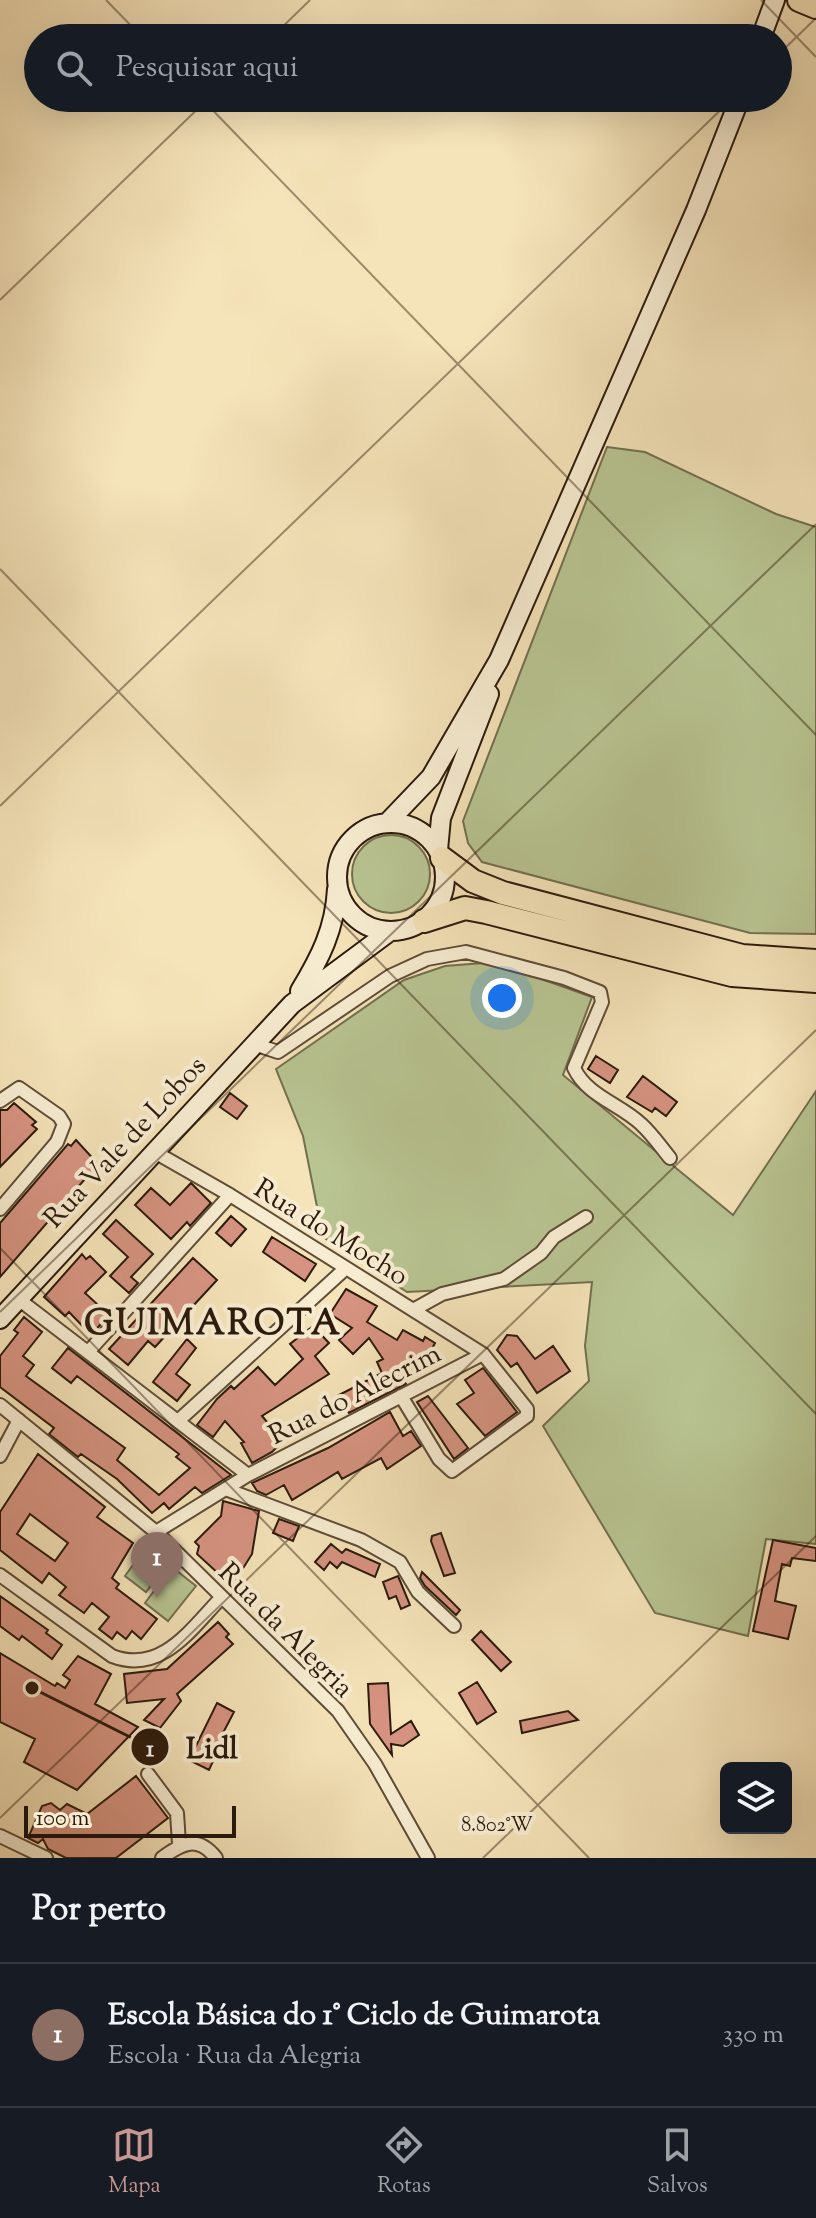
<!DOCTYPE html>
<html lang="pt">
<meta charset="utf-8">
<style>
body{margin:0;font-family:"Sorts Mill Goudy",serif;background:#242831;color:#f1f3f6}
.controls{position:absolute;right:24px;bottom:24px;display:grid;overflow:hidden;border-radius:12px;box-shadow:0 8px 32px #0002}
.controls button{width:72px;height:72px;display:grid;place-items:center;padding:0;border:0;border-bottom:2px solid #363941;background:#171b24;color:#f1f3f6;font:40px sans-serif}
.scale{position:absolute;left:24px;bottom:20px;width:212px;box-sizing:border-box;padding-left:8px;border:4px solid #2c1a0c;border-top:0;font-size:22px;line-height:28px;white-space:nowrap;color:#2c1a0c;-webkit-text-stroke:6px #f8edd2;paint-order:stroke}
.you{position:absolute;left:502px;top:998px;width:28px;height:28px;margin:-20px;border:6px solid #fff;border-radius:50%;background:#1a73e8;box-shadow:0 0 0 12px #1a73e833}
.badge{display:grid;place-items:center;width:52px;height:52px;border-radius:50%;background:#c59692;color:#fff;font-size:26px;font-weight:700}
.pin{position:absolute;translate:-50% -66px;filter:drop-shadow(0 2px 4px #0008)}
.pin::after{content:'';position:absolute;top:42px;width:28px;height:24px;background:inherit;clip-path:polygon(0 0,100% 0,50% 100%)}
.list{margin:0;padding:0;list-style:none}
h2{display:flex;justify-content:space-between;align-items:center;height:104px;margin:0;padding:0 32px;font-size:34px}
h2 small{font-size:26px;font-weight:400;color:#9ea1a6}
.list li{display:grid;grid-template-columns:52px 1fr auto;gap:24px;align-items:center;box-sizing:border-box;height:144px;padding:0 32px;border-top:2px solid #363941}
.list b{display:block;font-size:30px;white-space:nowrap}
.list p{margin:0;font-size:26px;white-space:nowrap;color:#9ea1a6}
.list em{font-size:26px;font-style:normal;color:#9ea1a6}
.icon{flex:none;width:44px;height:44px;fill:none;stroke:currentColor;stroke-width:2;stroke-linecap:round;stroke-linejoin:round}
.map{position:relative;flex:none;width:816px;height:1858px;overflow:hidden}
.search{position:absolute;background:#171b24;box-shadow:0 8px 32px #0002;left:24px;right:24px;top:24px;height:88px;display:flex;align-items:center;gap:20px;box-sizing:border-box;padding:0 28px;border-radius:44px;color:#9ea1a6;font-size:30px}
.sheet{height:248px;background:#171b24}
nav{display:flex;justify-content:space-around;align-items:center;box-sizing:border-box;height:112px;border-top:2px solid #363941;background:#171b24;font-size:22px;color:#9ea1a6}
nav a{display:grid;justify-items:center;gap:4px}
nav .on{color:#c59692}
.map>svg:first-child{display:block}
.green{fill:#b8c492;stroke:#726f4f;stroke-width:2}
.building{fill:#d69381;stroke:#2c1a0c;stroke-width:2;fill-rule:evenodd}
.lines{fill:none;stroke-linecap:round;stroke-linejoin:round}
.street-casing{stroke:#5e4c37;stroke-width:16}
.secondary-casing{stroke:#2c1a0c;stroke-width:22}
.highway-casing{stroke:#2c1a0c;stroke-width:26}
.street{stroke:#f8edd2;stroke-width:12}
.secondary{stroke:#f8edd2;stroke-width:18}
.highway{stroke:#f5e3b9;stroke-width:22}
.ticks{fill:none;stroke:#2c1a0c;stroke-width:2;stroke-opacity:0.45}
.labels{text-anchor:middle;stroke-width:8;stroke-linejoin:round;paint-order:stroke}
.street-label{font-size:28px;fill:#2c1a0c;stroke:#f8edd2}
.district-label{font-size:36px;font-weight:bold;letter-spacing:2px;fill:#2c1a0c;stroke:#f8edd2}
.ticks-label{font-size:20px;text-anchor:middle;fill:#2c1a0c;stroke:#f8edd2;stroke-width:8;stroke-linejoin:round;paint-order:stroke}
.leader{fill:none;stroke:#2c1a0c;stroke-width:3}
.callout-dot{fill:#2c1a0c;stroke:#f8edd2;stroke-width:3}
.mark-label{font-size:24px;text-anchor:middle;font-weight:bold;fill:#fff}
.callout-label{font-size:30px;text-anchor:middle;font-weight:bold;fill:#2c1a0c;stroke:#f8edd2;stroke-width:8;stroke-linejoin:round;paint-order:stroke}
</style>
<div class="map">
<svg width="816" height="1858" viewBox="0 0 816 1858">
<rect width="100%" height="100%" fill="#f5e3b9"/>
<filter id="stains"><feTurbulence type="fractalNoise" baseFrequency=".0025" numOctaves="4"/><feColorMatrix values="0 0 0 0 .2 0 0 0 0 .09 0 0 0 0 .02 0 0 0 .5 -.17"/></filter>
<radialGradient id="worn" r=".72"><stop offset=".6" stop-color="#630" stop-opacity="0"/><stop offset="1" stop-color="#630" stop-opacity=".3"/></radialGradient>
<path class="green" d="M607,447L645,452L776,514L816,527V934L750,933L482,862L468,843L463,821Z
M352 874a39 39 0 1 1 78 0a39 39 0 1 1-78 0Z
M483,963L505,966L592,997L563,1075L733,1215L816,1091V1544L766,1539L748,1636L655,1613L543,1426L589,1381L585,1346L592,1282L407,1292L323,1237L303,1136L276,1069L404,980L445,966Z
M151,1540L172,1559L146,1592L125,1576Z
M172,1567L196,1586L168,1621L145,1603Z"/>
<path class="building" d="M596,1056L618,1070L610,1083L588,1069Z
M643,1076L677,1102L666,1116L655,1108L652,1112L627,1097Z
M230,1093L247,1106L237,1119L220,1107Z
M14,1103L36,1122L32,1125L37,1129L0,1167V1110H7Z
M76,1140L98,1164L0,1277V1223L68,1144L71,1146Z
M191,1183L211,1203L190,1226L187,1222L171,1239L135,1205L151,1188L170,1205Z
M231,1216L246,1229L231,1246L216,1233Z
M116,1220L153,1254L131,1277L138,1283L129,1293L110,1276L128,1257L103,1234Z
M272,1237L316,1264L305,1281L263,1252Z
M82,1254L86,1259L90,1256L106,1272L85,1293L109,1315L91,1335L69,1312L65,1316L44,1297Z
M193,1258L217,1280L155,1347L148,1341L128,1365L109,1349Z
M346,1289L377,1306L367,1322L397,1340L403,1330L423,1341L425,1337L435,1343L423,1365L400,1377L406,1384L349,1413L339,1395L382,1373L377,1362L383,1359L369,1338L353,1354L339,1340L352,1328L330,1314Z
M24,1317L42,1332L23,1356L34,1365L26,1376L125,1448L117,1460L159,1495L190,1468L176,1457L179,1454L77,1376L71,1383L52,1368L68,1348L231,1475L202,1493L195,1487L169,1509L164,1503L152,1513L117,1479L81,1454L78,1457L49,1434L54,1428L0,1387V1356L18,1333L14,1330Z
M313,1326L329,1343L315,1356L329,1374L262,1416L283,1441L272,1452L252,1463L241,1443L244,1442L225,1421L213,1437L197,1425L217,1399L231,1386L234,1389L258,1367L275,1385L303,1359L290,1344Z
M507,1335L517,1336L535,1359L553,1346L570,1371L537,1393L517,1363L511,1367L497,1350Z
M187,1339L196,1348L176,1374L190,1385L177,1401L153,1382Z
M483,1368L517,1412L485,1436L457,1404L474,1393L465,1380Z
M428,1396L468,1448L454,1459L417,1402Z
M390,1412L403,1436L411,1431L421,1446L387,1469L381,1458L342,1479L338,1472L292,1500L284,1485L266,1495L257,1491L252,1483L328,1448Z
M38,1454L105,1507L97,1517L133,1543L112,1578L119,1584L116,1588L157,1619L141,1639L132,1631L126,1639L117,1632L112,1639L99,1629L109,1617L92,1603L84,1613L59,1595L66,1587L49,1573L42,1583L0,1550V1512ZM30,1514L68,1543L55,1561L17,1534Z
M223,1501L259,1511L252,1554L232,1586L197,1554L199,1546L195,1542L221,1516Z
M279,1519L299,1526L293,1541L273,1533Z
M441,1533L455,1573L444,1576L431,1541L432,1536Z
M773,1540L816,1548V1561L792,1558L790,1566L782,1564L775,1601L796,1606L788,1639L753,1631Z
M331,1544L342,1553L346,1549L380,1564L375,1577L342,1562L337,1568L330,1562L324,1570L315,1562Z
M422,1572L460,1610L456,1615L425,1586L420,1578Z
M398,1576L410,1605L401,1609L396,1596L389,1599L383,1582Z
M0,1596L48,1630L46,1633L62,1645L52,1659L22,1636L19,1640L0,1626Z
M218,1622L229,1634L226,1637L233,1644L177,1694L181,1701L160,1728L144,1720L164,1699L127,1703L124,1674L167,1669Z
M481,1631L511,1662L501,1671L472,1640Z
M0,1653L55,1686L57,1683L65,1688L70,1680L63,1675L78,1656L111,1674L95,1704L138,1727L77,1790L24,1762L35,1739L0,1722Z
M477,1682L496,1712L477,1724L459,1693Z
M388,1683L391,1734L411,1721L419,1735L403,1746L391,1744L392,1755L370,1724L368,1684Z
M217,1703L234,1712L223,1733L236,1739L230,1751L220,1746L209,1770L189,1760Z
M568,1711L578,1720L522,1733L520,1721Z
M136,1776L168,1818L116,1858H66L48,1849L43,1839L38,1843L28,1838L42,1806L51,1803L60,1810L67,1804L87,1814Z"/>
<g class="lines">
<g class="street-casing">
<path id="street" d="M254,1044L278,1052L390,976L427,959L466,952L564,978L600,992L602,1002L574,1068C587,1096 620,1104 641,1124C652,1134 661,1147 670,1158
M0,1101L19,1088L59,1116L64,1124L57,1142L0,1209
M153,1151L230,1195L483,1354L527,1409V1416L452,1471L439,1459L401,1396
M17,1298L248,1475
M413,1310L442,1294L504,1279L541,1253L554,1237L586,1217
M89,1351L230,1195
M0,1405L156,1532L338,1711L375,1764L428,1858
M178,1421L346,1268
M0,1456L19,1420
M228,1490L361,1540L400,1562L418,1592L454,1626
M156,1532L248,1475L483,1354
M0,1575L112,1656C161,1675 191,1629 221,1598
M148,1774L177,1813L179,1844
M0,1836L46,1858
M162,1858C182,1843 198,1835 216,1858"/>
</g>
<g class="secondary-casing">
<path id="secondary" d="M761,38L775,0
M388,822L431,777L499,660L696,210L740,98
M337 877a54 54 0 1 1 108 0a54 54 0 1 1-108 0Z
M438,850L441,818L489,694
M300,991C320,958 335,929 337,889
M0,1319L292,1004L389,932"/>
</g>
<g class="highway-casing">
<path id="highway" d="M799,0L816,7
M442,858L473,881L503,893L742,956L816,961
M424,921L465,908L486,912L732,975L816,981"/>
</g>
<use href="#street" class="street"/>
<use href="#secondary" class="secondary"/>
<use href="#highway" class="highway"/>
</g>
<path class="ticks" d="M106,0L143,38M761,0L816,57M271,38L310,0M778,55L816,18M201,98L816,735M0,300L209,98M0,569L816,1414M0,806L733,98M0,1248L589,1858M0,1312L816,524M0,1818L816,1030M483,1858L816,1536"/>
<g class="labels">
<g class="street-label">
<text transform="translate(124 1141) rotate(-47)" y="10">Rua Vale de Lobos</text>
<text transform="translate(332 1231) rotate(32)" y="10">Rua do Mocho</text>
<text transform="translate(354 1393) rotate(-27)" y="10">Rua do Alecrim</text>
<text transform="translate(287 1629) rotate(45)" y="10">Rua da Alegria</text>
</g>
<g class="district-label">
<text x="213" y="1334">GUIMAROTA</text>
</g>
</g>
<g class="ticks-label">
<text x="497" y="1831">8.802°W</text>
</g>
<path class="leader" d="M32 1688L150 1747"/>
<g class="callout-dot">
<circle cx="32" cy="1688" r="8"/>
<circle cx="150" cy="1747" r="20"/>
</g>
<g class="mark-label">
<text x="150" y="1756">1</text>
</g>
<g class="callout-label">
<text x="212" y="1758">Lidl</text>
</g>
<rect width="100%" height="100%" filter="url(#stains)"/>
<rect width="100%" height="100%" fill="url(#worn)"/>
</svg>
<div class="controls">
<button><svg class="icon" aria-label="layers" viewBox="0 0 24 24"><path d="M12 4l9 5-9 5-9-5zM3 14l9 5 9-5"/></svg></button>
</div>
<div class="scale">100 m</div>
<div class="you"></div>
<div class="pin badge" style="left:157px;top:1598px;background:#8d6e63">1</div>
<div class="search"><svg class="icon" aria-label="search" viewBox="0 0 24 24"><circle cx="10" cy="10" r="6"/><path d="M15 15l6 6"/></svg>Pesquisar aqui</div>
</div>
<section class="sheet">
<h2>Por perto<small></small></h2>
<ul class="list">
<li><span class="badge" style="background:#8d6e63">1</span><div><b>Escola Básica do 1° Ciclo de Guimarota</b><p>Escola · Rua da Alegria</p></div><em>330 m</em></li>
</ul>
</section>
<nav>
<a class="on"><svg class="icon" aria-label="map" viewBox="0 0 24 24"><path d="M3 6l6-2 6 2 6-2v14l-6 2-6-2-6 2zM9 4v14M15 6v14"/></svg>Mapa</a>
<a><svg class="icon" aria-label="directions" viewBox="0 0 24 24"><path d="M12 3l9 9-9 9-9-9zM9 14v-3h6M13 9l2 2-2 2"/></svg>Rotas</a>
<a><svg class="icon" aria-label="saved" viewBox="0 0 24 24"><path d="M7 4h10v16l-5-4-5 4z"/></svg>Salvos</a>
</nav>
